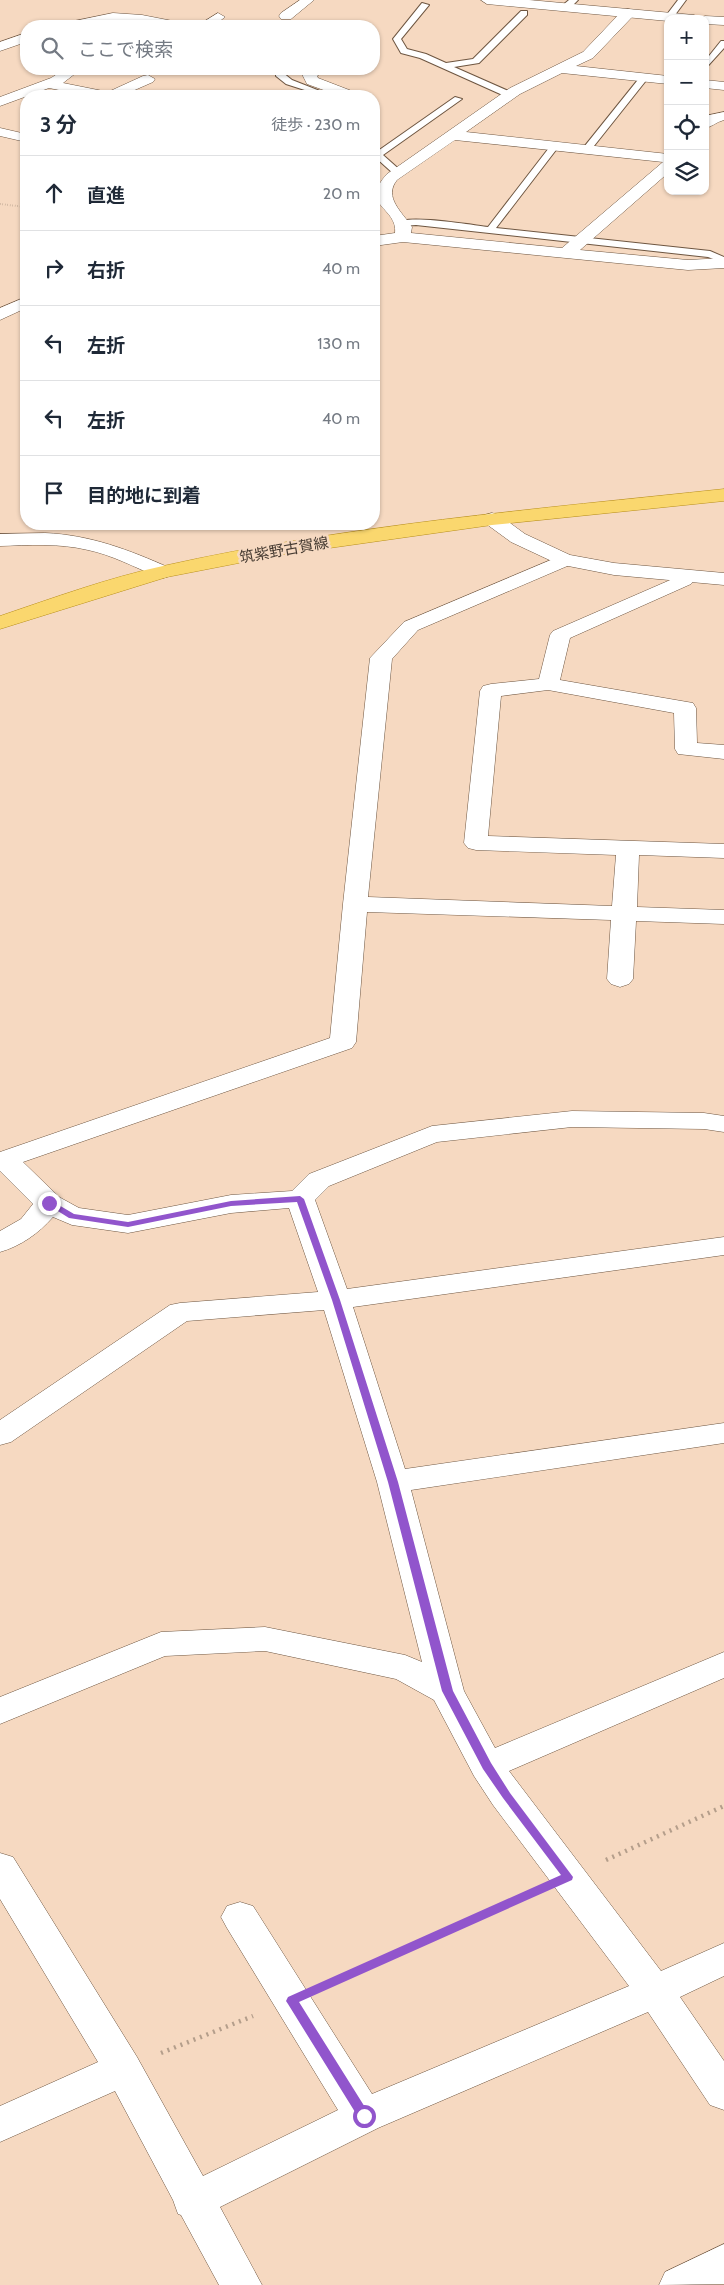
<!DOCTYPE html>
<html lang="ja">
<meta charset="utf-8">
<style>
body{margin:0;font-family:Cabin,"Noto Sans JP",sans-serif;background:#f6f6f7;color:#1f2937}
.controls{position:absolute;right:15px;top:15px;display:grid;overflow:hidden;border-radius:10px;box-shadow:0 1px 4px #0004}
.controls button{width:45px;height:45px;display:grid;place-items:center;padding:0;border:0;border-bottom:1px solid #e0e1e3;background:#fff;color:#1f2937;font:25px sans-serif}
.stop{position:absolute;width:15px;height:15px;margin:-11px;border:4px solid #9155cc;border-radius:50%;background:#fff}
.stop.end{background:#9155cc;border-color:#fff;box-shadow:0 1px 5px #0008}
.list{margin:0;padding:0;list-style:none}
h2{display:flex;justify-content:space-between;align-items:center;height:65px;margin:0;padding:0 20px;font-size:21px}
h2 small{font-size:16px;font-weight:400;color:#747a83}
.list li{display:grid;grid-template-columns:32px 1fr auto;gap:15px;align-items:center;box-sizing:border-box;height:75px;padding:0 20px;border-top:1px solid #e0e1e3}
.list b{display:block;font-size:19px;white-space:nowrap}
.list em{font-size:16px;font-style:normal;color:#747a83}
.icon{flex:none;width:28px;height:28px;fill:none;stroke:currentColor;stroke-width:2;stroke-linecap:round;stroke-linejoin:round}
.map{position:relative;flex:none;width:724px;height:2285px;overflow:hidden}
.search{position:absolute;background:#fff;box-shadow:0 1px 4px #0004;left:20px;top:20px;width:360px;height:55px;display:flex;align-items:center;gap:12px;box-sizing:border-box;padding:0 18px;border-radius:20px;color:#747a83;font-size:19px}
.panel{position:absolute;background:#fff;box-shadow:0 1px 4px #0004;left:20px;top:90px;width:360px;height:440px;border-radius:20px}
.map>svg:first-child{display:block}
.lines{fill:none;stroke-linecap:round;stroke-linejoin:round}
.service-casing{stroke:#6e5641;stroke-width:2}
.minor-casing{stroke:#6e5641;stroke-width:1}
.tertiary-casing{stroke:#6e5641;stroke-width:1}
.primary-casing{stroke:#b88f1a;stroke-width:1}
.path-far1{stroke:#b49e8b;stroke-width:2;stroke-dasharray:0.5 2;stroke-linecap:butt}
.path{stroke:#b49e8b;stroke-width:4.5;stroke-dasharray:2 5;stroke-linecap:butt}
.service{fill:#fff;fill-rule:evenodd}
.minor{fill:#fff;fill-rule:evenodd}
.tertiary{fill:#fff;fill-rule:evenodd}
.primary{fill:#fad76e;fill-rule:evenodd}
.route{fill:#9155cc}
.labels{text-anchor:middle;stroke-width:5;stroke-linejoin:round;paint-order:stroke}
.far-street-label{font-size:15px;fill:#453a31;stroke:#f6d9c1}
</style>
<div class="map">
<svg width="724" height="2285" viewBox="0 0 724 2285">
<rect width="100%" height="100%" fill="#f6d9c1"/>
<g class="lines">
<g class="service-casing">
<path id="service" d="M569,0H578L569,9H563V5Z
M678,0H686L672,19H666L665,17Z
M422,3L429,5L401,39L407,49L426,54L446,63L473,59L521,11H527V15L479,63L454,67L513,93V97H507L420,58L401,53L393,39Z
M721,41H724V48L705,69V61Z
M276,72H282L292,80L325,93L320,96H310L314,93L286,84L276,76Z
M641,76L648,78L590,151H584V147Z
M455,97L462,99L383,155L401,171V175H395L375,157V153Z
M555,143L559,146L496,228L710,251L724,257V263L708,257L416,225L401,226L396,223C407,214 471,225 488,227L552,144Z"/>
</g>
<g class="minor-casing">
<path id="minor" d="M300,0H314L291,19H281L279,16L281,13Z
M628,9L633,10L635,13L633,16L593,58L576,66L668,76V84L562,73L520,94L466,132L668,154V173L580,250L688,260L724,258V268L688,270L403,242L374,246V236L395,233C398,207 358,206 387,174L510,88L583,52L623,10ZM455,140L663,162L562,248L411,233L412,227C402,212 383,197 397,180Z
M113,13L142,15L183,23L185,26H159L113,21L88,26H63L65,23Z
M218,13L225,17L213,26H197Z
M26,33V42L0,51V42Z
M65,69H81L63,83L108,92L143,76L148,75L155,79L153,82L121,96H89L49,88L0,106V97L51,78Z
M309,69H327L317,76L318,78L357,93L359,96H340L307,84L302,74Z
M705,80L724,82V90L705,88Z
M724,112V120C716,122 712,127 705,128V116Z
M0,128L26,134V142L0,136Z
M26,297V308L0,320V308Z
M565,554L572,556L575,560L572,564L418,630L392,659L368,897L612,906L616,855L476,850L468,848L464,843L480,691L483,686L491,684L539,679L550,635L553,631L684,574L691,576L694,580L691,584L570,638L560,680L693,703L696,708L697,743L724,745V759L678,754L675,749L674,713L548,690L501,696L488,836L724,844V858L639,855L637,907L724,910V924L636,921L633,979L629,984L620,987L611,984L607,979L611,920L367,912L356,1042L352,1048L23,1162L59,1197L79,1208L128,1215L231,1195L292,1191L309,1174L432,1126L572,1111L704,1113L724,1116V1132L704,1129L572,1127L437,1142L329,1186L315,1200L347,1289L724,1237V1255L353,1307L405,1469L724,1423V1443L411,1490L464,1691L495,1748L724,1652V1678L509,1771L661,1971L724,1943V1976L680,1997L724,2061V2110L710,2105L648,2012L378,2128L220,2207L262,2285H219L181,2215L178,2214L173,2200L115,2091L0,2142V2106L98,2062L0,1899V1853L13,1857L137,2057L203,2176L338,2110L227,1928L221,1917L227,1906L240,1902L253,1906L372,2094L629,1986L493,1805L474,1776L434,1700L396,1679L265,1651L165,1656L0,1724V1697L161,1632L265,1627L405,1655L422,1662L377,1482L324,1310L187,1321L11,1442L0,1445V1420L170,1305L180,1303L318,1292L289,1208L231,1213L128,1233L72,1225L53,1217C39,1233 21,1246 0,1252V1231L21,1219L33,1204L0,1171V1152L330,1038L343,904L370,658L404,622Z
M724,2244V2284L659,2285L665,2272Z"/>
</g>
<g class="tertiary-casing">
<path id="tertiary" d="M481,0H529L694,15L700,18L705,16L724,17V25L705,24V19H668V21L487,4Z
M492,513L499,515L525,534L570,555L614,563L724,573V585L614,575L558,564L511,542L485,523L482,519L485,515Z
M45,533C91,535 129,550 170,568L173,572L170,576L163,578L156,576C134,567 112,555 88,550C59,543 29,545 0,546V534Z"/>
</g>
<g class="primary-casing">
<path id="primary" d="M724,489V501L492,525L280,555L167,577L0,629V616C53,598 108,578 163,566C347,525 537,509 724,489Z"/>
</g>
<path class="path-far1" d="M0,204L26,207"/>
<path class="path" d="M606,1860L724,1806
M330,1984L532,1893
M161,2053L253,2016"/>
<use href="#service" class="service"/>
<use href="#minor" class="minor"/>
<use href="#tertiary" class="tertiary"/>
<use href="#primary" class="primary"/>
</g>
<path class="route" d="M300,1196L304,1199L340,1300L398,1482L453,1691L491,1763L510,1793L573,1877L572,1880L299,2002L368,2112L370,2116L368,2120H360L288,2004L286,2001L288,1997L561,1875L503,1798L483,1769L442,1691L388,1482L332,1300L297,1202L231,1206L128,1227L69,1218L45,1203L52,1201L74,1214L128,1222L231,1201Z"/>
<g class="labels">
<g class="far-street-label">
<text transform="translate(284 550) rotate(-10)" y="5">筑紫野古賀線</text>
</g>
</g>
</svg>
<div class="controls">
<button>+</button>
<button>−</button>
<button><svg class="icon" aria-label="locate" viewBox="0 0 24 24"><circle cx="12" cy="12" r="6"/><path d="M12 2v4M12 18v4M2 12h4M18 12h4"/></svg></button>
<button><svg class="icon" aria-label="layers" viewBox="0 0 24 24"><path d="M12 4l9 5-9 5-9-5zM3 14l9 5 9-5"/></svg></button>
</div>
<div class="stop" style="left:364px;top:2116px"></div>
<div class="stop end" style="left:49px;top:1203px"></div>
<div class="search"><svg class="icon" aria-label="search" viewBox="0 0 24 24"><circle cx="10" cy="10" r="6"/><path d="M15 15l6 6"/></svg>ここで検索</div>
<section class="panel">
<h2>3 分<small>徒歩 · 230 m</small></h2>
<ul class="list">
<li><svg class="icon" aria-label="ahead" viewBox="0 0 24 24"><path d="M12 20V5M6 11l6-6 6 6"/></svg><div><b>直進</b></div><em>20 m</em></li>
<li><svg class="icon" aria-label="right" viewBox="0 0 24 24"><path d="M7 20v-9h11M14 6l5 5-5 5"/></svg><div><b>右折</b></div><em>40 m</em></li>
<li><svg class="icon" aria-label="left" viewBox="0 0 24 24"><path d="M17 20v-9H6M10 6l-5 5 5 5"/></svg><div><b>左折</b></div><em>130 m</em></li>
<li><svg class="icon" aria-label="left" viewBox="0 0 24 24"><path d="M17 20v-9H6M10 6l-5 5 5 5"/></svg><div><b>左折</b></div><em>40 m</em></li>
<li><svg class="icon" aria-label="arrive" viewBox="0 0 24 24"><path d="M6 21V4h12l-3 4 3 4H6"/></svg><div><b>目的地に到着</b></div></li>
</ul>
</section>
</div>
